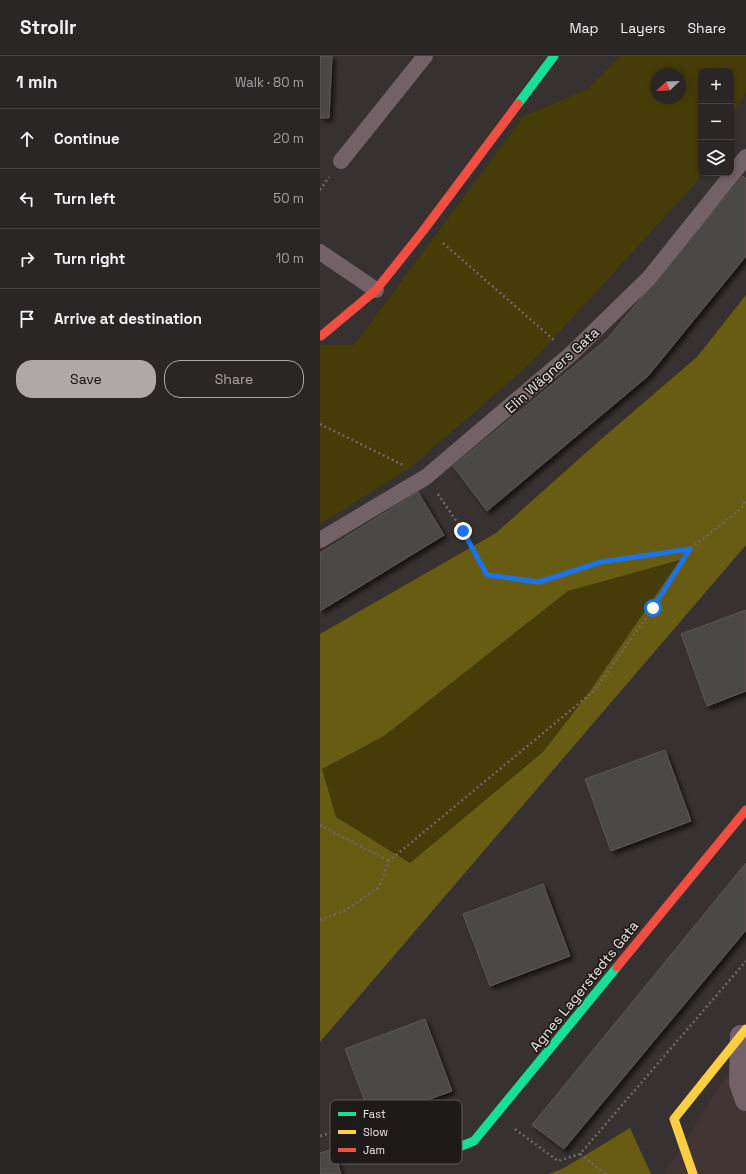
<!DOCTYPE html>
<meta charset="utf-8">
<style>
body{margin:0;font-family:"Space Grotesk",sans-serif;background:#312e2d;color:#f1f3f6}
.controls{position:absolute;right:12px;top:12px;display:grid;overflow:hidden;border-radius:8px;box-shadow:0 2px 6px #0003}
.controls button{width:36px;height:36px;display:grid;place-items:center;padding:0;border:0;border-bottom:1px solid #454342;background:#292625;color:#f1f3f6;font:20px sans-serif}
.compass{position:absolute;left:330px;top:12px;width:36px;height:36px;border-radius:50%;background:#292625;box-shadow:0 2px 6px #0003;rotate:247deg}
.stop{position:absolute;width:12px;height:12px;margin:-9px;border:3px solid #1a73e8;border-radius:50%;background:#fff}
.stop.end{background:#1a73e8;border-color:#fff;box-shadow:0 1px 4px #0008}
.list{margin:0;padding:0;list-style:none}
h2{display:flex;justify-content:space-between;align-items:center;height:52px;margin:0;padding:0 16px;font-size:17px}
h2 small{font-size:13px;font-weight:400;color:#a5a5a7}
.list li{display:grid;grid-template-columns:26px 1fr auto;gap:12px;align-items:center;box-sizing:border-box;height:60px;padding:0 16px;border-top:1px solid #454342}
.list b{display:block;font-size:15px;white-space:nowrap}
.list em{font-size:13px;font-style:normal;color:#a5a5a7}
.actions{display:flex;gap:8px;padding:12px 16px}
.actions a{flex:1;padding:9px 0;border:1px solid #aea8a7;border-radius:16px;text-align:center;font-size:14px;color:#aea8a7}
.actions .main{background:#aea8a7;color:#111}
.icon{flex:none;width:22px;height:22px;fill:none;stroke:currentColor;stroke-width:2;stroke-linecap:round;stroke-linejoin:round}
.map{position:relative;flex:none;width:426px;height:1118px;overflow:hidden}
header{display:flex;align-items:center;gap:24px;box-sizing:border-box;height:56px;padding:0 20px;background:#292625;border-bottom:1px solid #454342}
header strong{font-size:19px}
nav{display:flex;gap:22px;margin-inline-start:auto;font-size:14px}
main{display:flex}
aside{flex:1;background:#292625}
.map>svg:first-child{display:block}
.built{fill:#433533}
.green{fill:#453c07;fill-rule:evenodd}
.forest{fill:#685c13;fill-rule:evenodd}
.building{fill:#4c4846;stroke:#5c5857;filter:url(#shadow)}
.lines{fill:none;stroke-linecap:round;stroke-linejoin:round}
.path{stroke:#72666a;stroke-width:2.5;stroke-dasharray:2 3;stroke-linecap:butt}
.lane{stroke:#726167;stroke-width:16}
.street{stroke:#726167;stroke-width:22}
.fast{stroke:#16e098;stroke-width:9}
.slow{stroke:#ffcf43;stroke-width:9}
.jam{stroke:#f24e42;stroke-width:9}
.route{stroke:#1a73e8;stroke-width:5}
.labels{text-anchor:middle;stroke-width:3.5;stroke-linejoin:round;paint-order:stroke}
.street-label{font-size:14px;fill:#eee8e7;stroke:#1e1a19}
.key{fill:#1e1a19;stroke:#5c5857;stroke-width:1}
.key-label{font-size:11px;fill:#eee8e7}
</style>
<header>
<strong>Strollr</strong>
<nav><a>Map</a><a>Layers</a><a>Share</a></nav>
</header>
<main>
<aside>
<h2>1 min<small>Walk · 80 m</small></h2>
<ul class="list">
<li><svg class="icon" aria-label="ahead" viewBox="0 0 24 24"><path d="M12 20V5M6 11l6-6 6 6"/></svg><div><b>Continue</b></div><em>20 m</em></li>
<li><svg class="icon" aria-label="left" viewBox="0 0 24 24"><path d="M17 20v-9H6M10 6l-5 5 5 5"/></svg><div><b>Turn left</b></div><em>50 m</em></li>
<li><svg class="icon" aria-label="right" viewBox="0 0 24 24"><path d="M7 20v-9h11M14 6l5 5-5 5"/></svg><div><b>Turn right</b></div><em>10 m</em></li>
<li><svg class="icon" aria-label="arrive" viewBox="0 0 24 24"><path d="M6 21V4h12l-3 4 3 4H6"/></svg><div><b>Arrive at destination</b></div></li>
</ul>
<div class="actions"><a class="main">Save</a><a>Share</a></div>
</aside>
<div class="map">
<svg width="426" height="1118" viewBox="0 0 426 1118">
<defs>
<filter id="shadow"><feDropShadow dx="3.5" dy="3.5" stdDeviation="2" flood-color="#0009"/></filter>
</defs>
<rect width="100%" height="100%" fill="#373231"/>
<path class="built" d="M426,989V1118H344Z"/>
<path class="green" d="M300,0H426V36L411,61V15H381V116L375,128L211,307L90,412L0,468V289H34L204,60L268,33ZM336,18H360V42H336Z
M361,504L270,635L223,696L90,807L16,761L1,713L64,680L248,535Z"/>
<path class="forest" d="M426,239V489L0,986V578L176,477L278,386L377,301ZM360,504L270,635L223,696L90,807L16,761L2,713L64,680L248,535Z
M310,1072L331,1118H229L244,1112Z"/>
<path class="building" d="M0,0H12L9,62H0Z
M423,120L426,123V200L328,320L167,455L133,410L287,283Z
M98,436L124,479L0,555V497Z
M426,554V635L387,650L361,578Z
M345,694L371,765L291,795L265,723Z
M426,807V874L244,1093L212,1069Z
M223,828L250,900L170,930L143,858Z
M105,963L132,1035L52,1064L25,993Z
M13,1093L21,1118H0V1097Z"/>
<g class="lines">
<path class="path" d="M0,134L9,121
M123,187L234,284
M0,368L83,409
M118,438L143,475L167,519L219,526L281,506L369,493
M0,769L69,805
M0,864L26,854L59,831L69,805L275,634L333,552L370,493L422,452L426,443
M195,1073L238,1105L260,1098L426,905
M0,1080L17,1075L57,1076L87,1091
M260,1098L286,1118"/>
<path class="lane" d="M21,105L105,0
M0,196L56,234
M0,484L106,421L251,298L329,222L426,101"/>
<path class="street" d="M421,980L420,1027L426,1044"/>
<path class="fast" d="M198,48L234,0
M109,1103L154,1085L297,911"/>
<path class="slow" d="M373,1118L354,1063L426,973"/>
<path class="jam" d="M1,280L56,234L103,175L198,48
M297,911L426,754"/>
</g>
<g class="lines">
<path class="route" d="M143,475L167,519L219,526L281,506L370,493L333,552"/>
</g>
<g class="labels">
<g class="street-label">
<text transform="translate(232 314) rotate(-42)" y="5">Elin Wägners Gata</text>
<text transform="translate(264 930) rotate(-51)" y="5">Agnes Lagerstedts Gata</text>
</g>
</g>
<rect x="10" y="1044" width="132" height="64" rx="6" class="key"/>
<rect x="18" y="1056" width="18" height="4" fill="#16e098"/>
<rect x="18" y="1074" width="18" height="4" fill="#ffcf43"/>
<rect x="18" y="1092" width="18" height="4" fill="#f24e42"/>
<g class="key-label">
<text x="43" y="1062">Fast</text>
<text x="43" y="1080">Slow</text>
<text x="43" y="1098">Jam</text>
</g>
</svg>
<div class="controls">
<button>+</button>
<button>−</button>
<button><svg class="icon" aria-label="layers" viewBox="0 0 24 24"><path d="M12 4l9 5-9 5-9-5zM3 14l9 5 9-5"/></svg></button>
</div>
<svg class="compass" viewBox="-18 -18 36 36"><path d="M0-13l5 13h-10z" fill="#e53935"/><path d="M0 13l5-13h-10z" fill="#a5a5a7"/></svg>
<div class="stop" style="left:333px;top:552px"></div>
<div class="stop end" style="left:143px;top:475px"></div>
</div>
</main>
